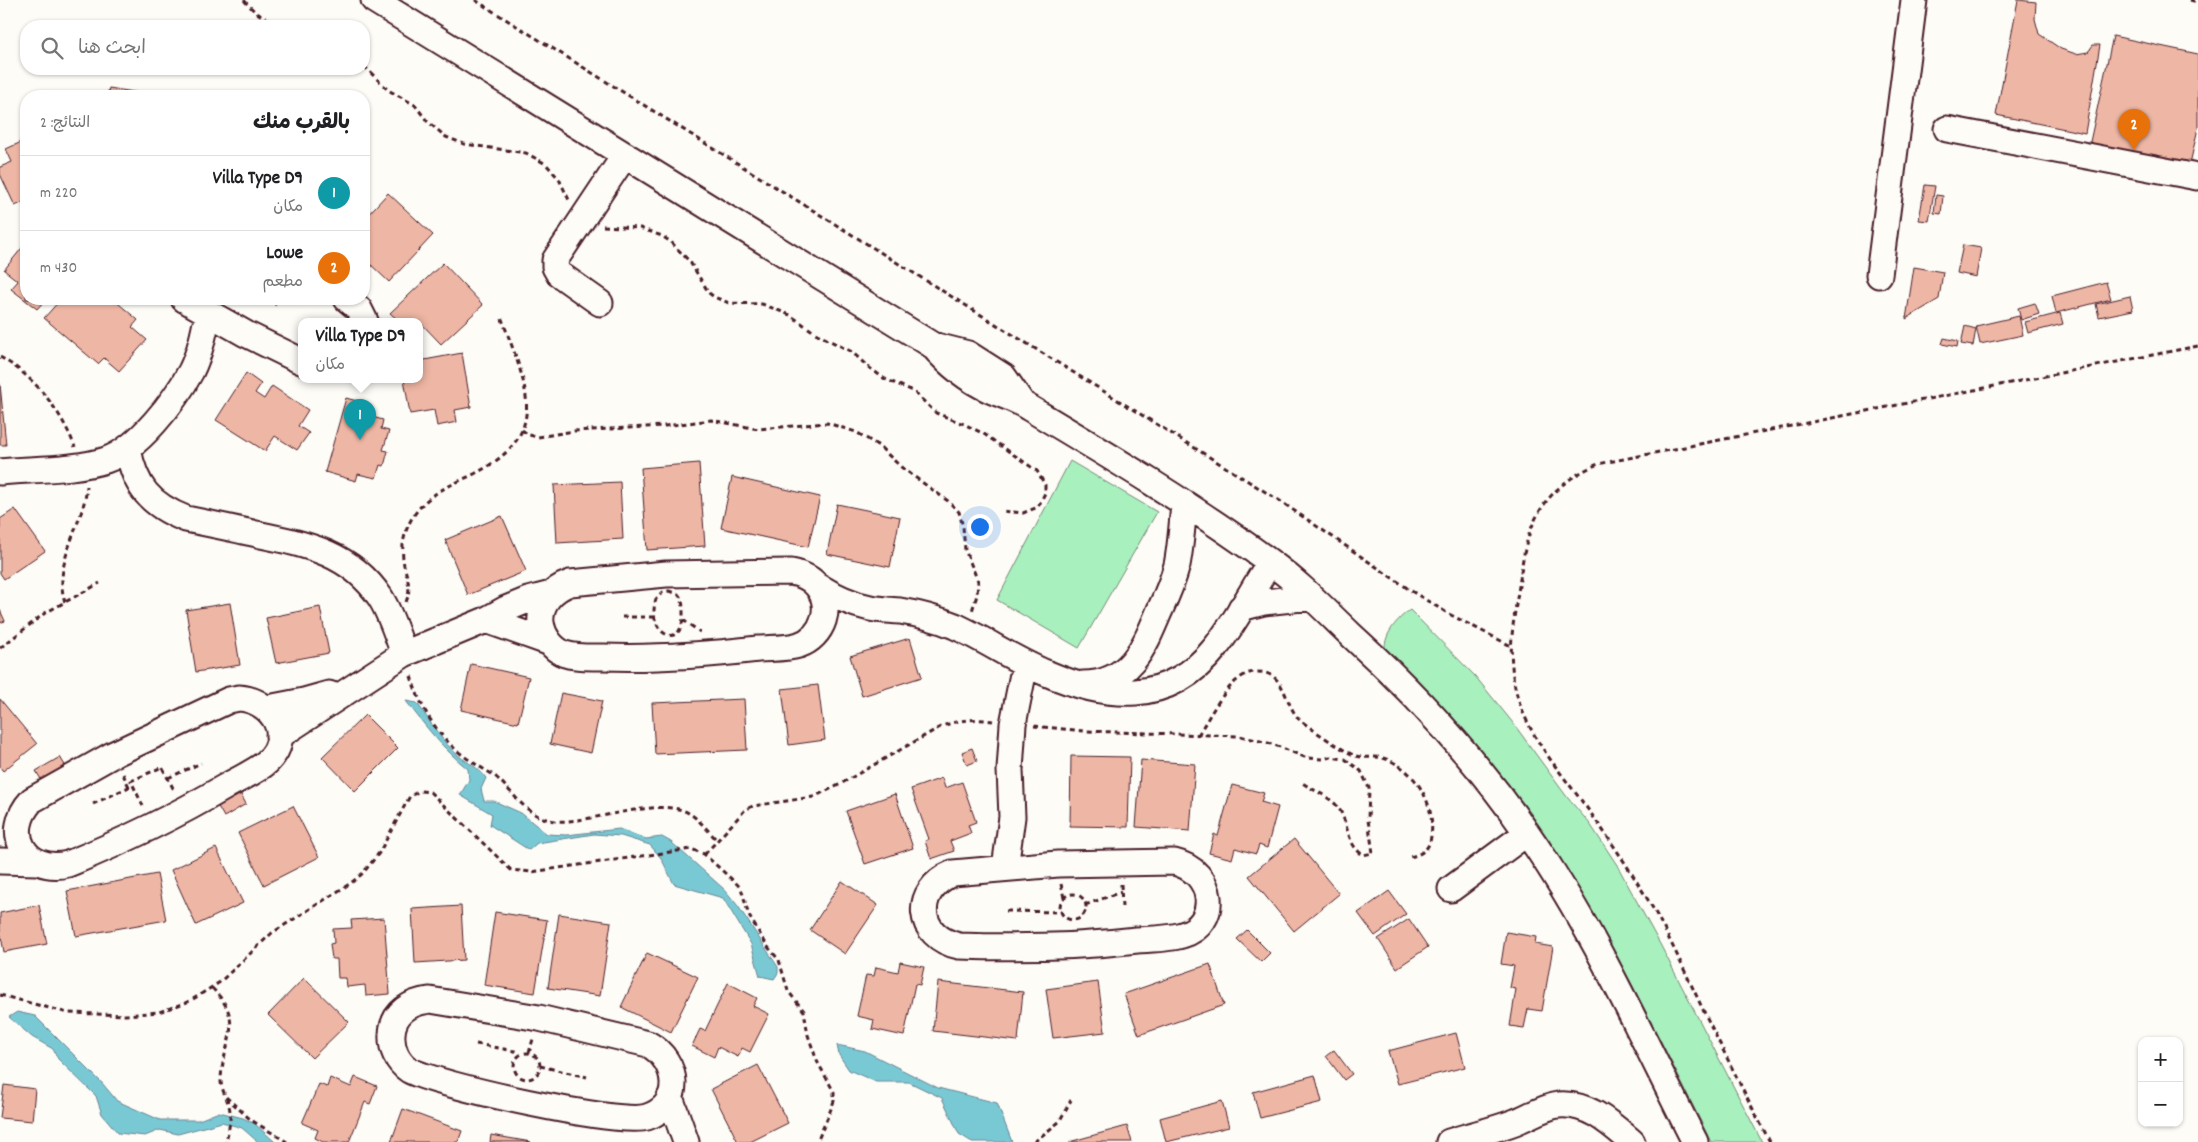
<!DOCTYPE html>
<html lang="ar">
<meta charset="utf-8">
<style>
body{margin:0;font-family:Dekko,"Playpen Sans Arabic",sans-serif;background:#f6f6f6;color:#202124;direction:rtl}
.controls{position:absolute;right:15px;bottom:15px;display:grid;overflow:hidden;border-radius:10px;box-shadow:0 1px 4px #0004}
.controls button{width:45px;height:45px;display:grid;place-items:center;padding:0;border:0;border-bottom:1px solid #e0e0e0;background:#fff;color:#202124;font:25px sans-serif}
.you{position:absolute;left:979px;top:526px;width:18px;height:18px;margin:-12px;border:4px solid #fff;border-radius:50%;background:#1a73e8;box-shadow:0 0 0 8px #1a73e833}
.badge{display:grid;place-items:center;width:32px;height:32px;border-radius:50%;background:#ea580c;color:#fff;font-size:16px;font-weight:700}
.pin{position:absolute;translate:-50% -41px;filter:drop-shadow(0 1px 2px #0008)}
.pin::after{content:'';position:absolute;top:26px;width:18px;height:15px;background:inherit;clip-path:polygon(0 0,100% 0,50% 100%)}
.popup{position:absolute;left:298px;top:318px;width:125px;height:65px;box-sizing:border-box;display:grid;place-content:center;border-radius:10px;background:#fff;filter:drop-shadow(0 1px 4px #0005);font-size:16px;white-space:nowrap;color:#757577}
.popup b{font-size:19px;color:#202124}
.popup::after{content:'';position:absolute;left:50%;top:100%;margin-left:-10px;border:10px solid transparent;border-top-color:#fff}
.list{margin:0;padding:0;list-style:none}
h2{display:flex;justify-content:space-between;align-items:center;height:65px;margin:0;padding:0 20px;font-size:21px}
h2 small{font-size:16px;font-weight:400;color:#757577}
.list li{display:grid;grid-template-columns:32px 1fr auto;gap:15px;align-items:center;box-sizing:border-box;height:75px;padding:0 20px;border-top:1px solid #e0e0e0}
.list b{display:block;font-size:19px;white-space:nowrap}
.list p{margin:0;font-size:16px;white-space:nowrap;color:#757577}
.list em{font-size:16px;font-style:normal;color:#757577}
.icon{flex:none;width:28px;height:28px;fill:none;stroke:currentColor;stroke-width:2;stroke-linecap:round;stroke-linejoin:round}
.map{position:relative;flex:none;width:2198px;height:1142px;overflow:hidden;direction:ltr}
.search{position:absolute;background:#fff;box-shadow:0 1px 4px #0004;left:20px;top:20px;width:350px;height:55px;display:flex;align-items:center;gap:12px;box-sizing:border-box;padding:0 18px;border-radius:20px;color:#757577;font-size:19px}
.panel{position:absolute;background:#fff;box-shadow:0 1px 4px #0004;left:20px;top:90px;width:350px;height:215px;border-radius:20px;direction:rtl}
.map>svg:first-child{display:block}
.green{fill:#a8f0be;stroke:#798874}
.water{fill:#79c9d5;stroke:#668591}
.building{fill:#eeb6a4;stroke:#4a1f2b}
.lines{fill:none;stroke-linecap:round;stroke-linejoin:round}
.minor-casing{stroke:#4a1f2b;stroke-width:29}
.path{stroke:#4a1f2b;stroke-width:3;stroke-dasharray:5 4;stroke-linecap:butt}
.minor{stroke:#fdfcf7;stroke-width:25}
</style>
<div class="map">
<svg width="2198" height="1142" viewBox="0 0 2198 1142">
<rect width="100%" height="100%" fill="#fdfcf7"/>
<filter id="ink" filterUnits="userSpaceOnUse"><feTurbulence type="fractalNoise" baseFrequency=".02" numOctaves="2"/><feDisplacementMap in="SourceGraphic" scale="10" xChannelSelector="R" yChannelSelector="G"/><feConvolveMatrix kernelMatrix="1 2 1 2 8 2 1 2 1" color-interpolation-filters="sRGB"/></filter>
<g filter="url(#ink)">
<path class="green" d="M1070,461L1157,512L1079,648L997,600Z
M1410,610L1475,676L1513,723L1567,797L1590,824L1617,865L1661,946L1762,1142H1711C1663,1045 1615,946 1558,854C1511,779 1448,711 1385,649C1384,634 1398,618 1410,610Z"/>
<path class="water" d="M406,701L417,703C430,721 442,742 459,756C469,764 477,766 486,778L481,789L484,801H494L521,813L547,834L566,835L619,829L646,839L662,837L671,842L725,890L738,906L778,967V973L774,979L760,976L751,944L723,898L674,884L661,858L650,845L621,836L594,834L537,843L529,850L490,825L492,814L460,795L469,780L468,769C443,749 425,726 406,701Z
M17,1012L35,1016L102,1083L117,1101L160,1120H199L219,1112L243,1118L255,1124L275,1142H258L242,1128L222,1122L178,1134L160,1130L145,1136L118,1133L102,1114L96,1096L58,1059L53,1049L32,1037L9,1017Z
M837,1045L865,1051L938,1088L997,1103L1012,1142H972L959,1134L942,1098L909,1082H876L849,1070L839,1055Z"/>
<path class="building" d="M2018,0L2036,2L2035,19L2039,34L2061,49L2076,54L2088,52L2093,45H2100L2085,133L1996,115Z
M2113,36L2198,54V128L2188,173L2088,151Z
M109,88L140,93V96H88L89,92L107,95Z
M164,90L180,96H162Z
M26,140V201L15,206L0,174V167L12,162L6,149Z
M1925,185L1935,186L1929,221L1919,220Z
M388,193L433,235L389,282L367,261L364,264V219Z
M1936,195L1943,196L1941,214L1934,213Z
M26,243V299H46L37,309L11,289L18,281L4,270Z
M1963,245L1981,248L1976,277L1957,273Z
M443,263L483,305L441,344L420,322L399,321L390,313Z
M1914,267L1943,272L1939,299L1906,319Z
M2106,282L2111,299L2056,313L2052,296Z
M2130,296L2133,310L2099,317L2096,304Z
M61,299H113L138,320L132,327L147,340L119,371L104,358L98,364L44,318Z
M2035,303L2039,314L2021,320L2018,308Z
M2060,313L2063,324L2028,333L2025,322Z
M2019,316L2023,335L1980,344L1976,326Z
M1965,326L1976,329L1973,346L1961,344Z
M1944,338L1958,341L1957,347L1942,344Z
M462,353L471,407L455,410L457,422L437,426L434,410L410,414L404,379H419V361Z
M246,373L261,384L255,393L264,399L272,386L308,410L298,426L309,433L297,450L275,436L265,451L216,420Z
M0,384L6,445H0Z
M346,398L368,404L365,415L383,420L381,429L389,431L383,450L388,451L384,466L380,465L376,478L358,474L356,481L325,472Z
M699,463L705,546L647,550L641,468Z
M732,477L820,497L808,547L721,528Z
M620,482L623,539L557,543L554,485Z
M837,504L900,517L890,567L827,554Z
M15,509L45,551L4,579L0,573V519Z
M502,516L526,571L468,595L445,540Z
M230,603L240,665L196,672L186,610Z
M320,607L329,653L276,663L266,618Z
M0,610L5,621L0,623Z
M910,638L922,677L862,696L850,656Z
M471,664L529,677L518,723L461,710Z
M818,685L825,740L789,745L782,689Z
M561,693L602,701L591,753L550,744Z
M0,699L37,744L3,771L0,767Z
M744,699L747,750L655,754L652,703Z
M365,715L398,748L355,791L322,757Z
M972,748L977,761L967,765L962,752Z
M1071,756L1130,757L1128,827L1070,826Z
M60,757L66,767L42,781L36,771Z
M1141,760L1195,764L1190,831L1136,827Z
M942,778L945,788L962,782L976,822L968,825L971,833L950,841L954,851L931,859L925,841L929,839L911,789Z
M1232,785L1264,793L1261,802L1278,807L1267,848L1259,845L1256,854L1235,848L1232,859L1209,853L1214,834L1218,836Z
M239,791L246,804L224,817L216,803Z
M895,794L913,848L865,864L846,811Z
M293,806L319,857L264,885L238,833Z
M1294,839L1339,894L1294,931L1249,876Z
M216,848L243,903L196,925L171,870Z
M157,874L166,920L76,936L67,891Z
M842,881L878,905L845,954L810,930Z
M1389,891L1406,914L1375,936L1358,913Z
M39,905L47,944L4,952L0,931V913Z
M461,906L464,960L415,963L412,909Z
M495,912L547,920L535,993L484,985Z
M559,914L611,922L600,996L548,988Z
M384,918L390,994L366,996L365,985L347,987L346,978H338L337,959H332L330,944L334,943L333,929L352,928L351,920Z
M1409,919L1428,947L1397,968L1378,939Z
M1247,930L1270,953L1261,962L1237,939Z
M1506,932L1536,937L1535,944L1553,947L1542,1011L1528,1009L1524,1028L1510,1026L1516,989L1510,988L1514,966L1501,964Z
M647,953L698,977L671,1032L621,1007Z
M900,962L924,967L920,985L915,984L904,1036L872,1029L874,1020L857,1016L866,975L874,976L876,967L898,972Z
M1210,964L1224,1005L1139,1035L1124,994Z
M304,978L349,1022L312,1058L268,1015Z
M938,982L1023,992L1018,1041L933,1031Z
M1098,982L1105,1032L1053,1038L1046,989Z
M728,983L757,998L753,1006L769,1014L750,1052L742,1048L738,1057L718,1047L714,1057L692,1046L700,1029L705,1031Z
M1456,1033L1465,1067L1398,1084L1388,1051Z
M1334,1050L1352,1074L1344,1080L1326,1056Z
M758,1065L788,1123L750,1142H738L711,1089Z
M1315,1075L1322,1102L1260,1118L1253,1092Z
M355,1077L377,1086L370,1104L365,1102L349,1142H323L315,1138L318,1130L302,1123L319,1084L327,1087L330,1078L351,1087Z
M4,1085L35,1089L32,1121L0,1118Z
M1222,1101L1229,1127L1166,1142L1160,1118Z
M403,1109L462,1131L458,1142H391Z
M1127,1126L1132,1142H1069Z
M491,1135L531,1142H490Z"/>
<g class="lines">
<g class="minor-casing">
<path id="minor" d="M374,0L932,345C949,365 966,379 990,390C1002,395 1015,399 1026,406C1108,455 1192,505 1270,562C1299,583 1324,609 1350,634C1415,693 1477,761 1527,833C1594,929 1642,1038 1695,1142
M1947,129L2197,177
M1879,275L1914,0
M184,299L246,334L301,361
M347,299L359,309L365,321
M600,303L559,274L555,267V260L625,155
M932,345L968,354L1004,377L1022,403
M128,449C135,487 150,505 186,519C211,524 236,529 261,535C309,545 351,554 380,597C391,614 397,635 404,654
M0,472C32,469 76,470 106,460C138,449 175,401 191,371C200,353 204,333 208,313
M791,572C801,574 811,578 817,586C834,606 823,637 799,645C787,649 771,648 758,649C706,655 655,659 603,657C591,657 577,658 565,654C552,649 543,636 541,623C539,603 553,589 570,583L666,574Z
M818,586C834,596 851,604 870,608C880,610 890,610 900,611C919,614 938,619 955,626C986,640 1014,660 1046,673C1107,699 1168,706 1215,648C1236,622 1252,590 1270,562
M1241,608L1264,602L1311,597
M486,620L548,642
M1083,684C1129,684 1144,648 1159,612C1166,597 1173,581 1177,565C1181,545 1182,525 1184,504
M239,698C272,700 295,736 267,762C256,772 238,779 225,787C174,817 122,842 68,864C25,874 2,832 32,800L114,754L229,700Z
M268,708L304,701L329,694
M279,736L404,654L486,620L506,609L528,600L551,594
M0,861L37,862
M1174,862C1215,871 1221,924 1182,935C1169,939 1152,939 1137,940C1078,947 1019,948 959,946C916,937 912,890 953,873L1058,864Z
M1005,868L1012,817L1010,770L1013,724L1025,664
M1451,889L1527,833
M430,1000L539,1018L648,1044C679,1061 684,1105 647,1117C620,1126 436,1085 409,1070C397,1062 391,1048 392,1034C393,1012 411,1002 430,1000Z
M670,1097L686,1142
M1449,1142C1471,1135 1494,1130 1515,1122C1528,1117 1544,1107 1558,1105C1588,1102 1611,1124 1632,1142"/>
</g>
<path class="path" d="M244,0C255,14 269,22 287,26
M475,0L1280,501L1413,592L1449,614L1511,646
M2190,0L2198,2
M364,66L388,90L415,105L427,121L446,137L464,144L526,153L546,164L559,179L569,200
M603,226L640,228L662,236L671,242L690,262L709,293L714,297L729,303L762,304L790,315L817,334L852,352L867,366L885,379L913,391L936,413L964,424L984,434L1037,471L1045,485V493L1038,507L1023,513L1002,511
M268,299L276,305
M0,357C35,377 60,409 75,447
M522,430L529,435L538,437L574,431L665,426L711,420L758,429L827,423L856,432L879,446L901,467L948,501L959,512L963,527L965,550L978,581L977,595L972,611
M669,591L678,594C683,600 683,605 683,613C684,653 645,634 656,599L663,592Z
M65,602C52,563 84,524 87,486
M406,602C412,588 407,578 404,565C400,546 405,526 417,511C430,493 451,485 470,476C553,436 527,388 502,319
M622,617H655
M683,620L700,632
M0,648L45,613L100,583
M411,676C421,710 440,741 471,761C479,767 488,771 496,777C516,795 527,818 556,821C590,824 663,795 690,814C700,820 709,832 717,840
M1034,726L1084,731L1240,736L1272,744L1307,758L1324,759L1330,757L1345,759L1361,771L1369,788L1368,820L1373,853L1363,855C1345,843 1349,821 1337,806C1329,796 1312,790 1301,782
M1198,735C1210,716 1231,673 1255,672C1287,670 1283,705 1301,721C1313,730 1343,751 1356,756C1366,759 1376,755 1386,759C1416,770 1436,805 1431,836C1430,849 1421,855 1409,857
M123,774L129,787
M168,778L201,763
M93,804L133,785
M143,806L131,781L162,767L173,788L175,789
M705,854L745,810L753,806L813,797L835,787L942,726C960,720 974,718 993,721
M1061,884L1064,898
M1121,884L1122,908
M1060 907a13 13 0 1 1 26 0a13 13 0 1 1-26 0Z
M1085,905L1121,892
M1006,911L1061,912
M212,988C248,1024 221,1043 221,1082C222,1092 229,1101 230,1111C231,1121 228,1132 226,1142
M0,995L68,1013L126,1015L159,1012L190,1001L220,982L272,933L351,883L363,873L379,853L410,796L420,791L430,792L511,870L531,872L691,849L704,854L738,885L742,891L749,916L768,947L779,960L788,991L804,1011L808,1035L817,1061L834,1092V1101L829,1114L817,1142
M476,1044L515,1051L520,1055
M529,1053L533,1039
M514 1066a13 13 0 1 1 26 0a13 13 0 1 1-26 0Z
M540,1066L587,1077
M226,1097L251,1120L287,1142
M1034,1142L1059,1122L1071,1100
M1770,1142C1748,1100 1727,1058 1706,1016C1689,980 1673,945 1654,910C1635,878 1614,845 1592,815C1558,767 1516,727 1512,666C1509,635 1517,603 1521,572C1528,518 1547,486 1598,464L2198,346"/>
<use href="#minor" class="minor"/>
</g>
</g>
</svg>
<div class="controls">
<button>+</button>
<button>−</button>
</div>
<div class="you"></div>
<div class="pin badge" style="left:360px;top:440px;background:#0f9aa8">1</div>
<div class="popup"><b>Villa Type D9</b>مكان</div>
<div class="pin badge" style="left:2134px;top:150px;background:#e8710a">2</div>
<div class="search"><svg class="icon" aria-label="search" viewBox="0 0 24 24"><circle cx="10" cy="10" r="6"/><path d="M15 15l6 6"/></svg>ابحث هنا</div>
<section class="panel">
<h2>بالقرب منك<small>النتائج: 2</small></h2>
<ul class="list">
<li><span class="badge" style="background:#0f9aa8">1</span><div><b>Villa Type D9</b><p>مكان</p></div><em>220 m</em></li>
<li><span class="badge" style="background:#e8710a">2</span><div><b>Lowe</b><p>مطعم</p></div><em>430 m</em></li>
</ul>
</section>
</div>
